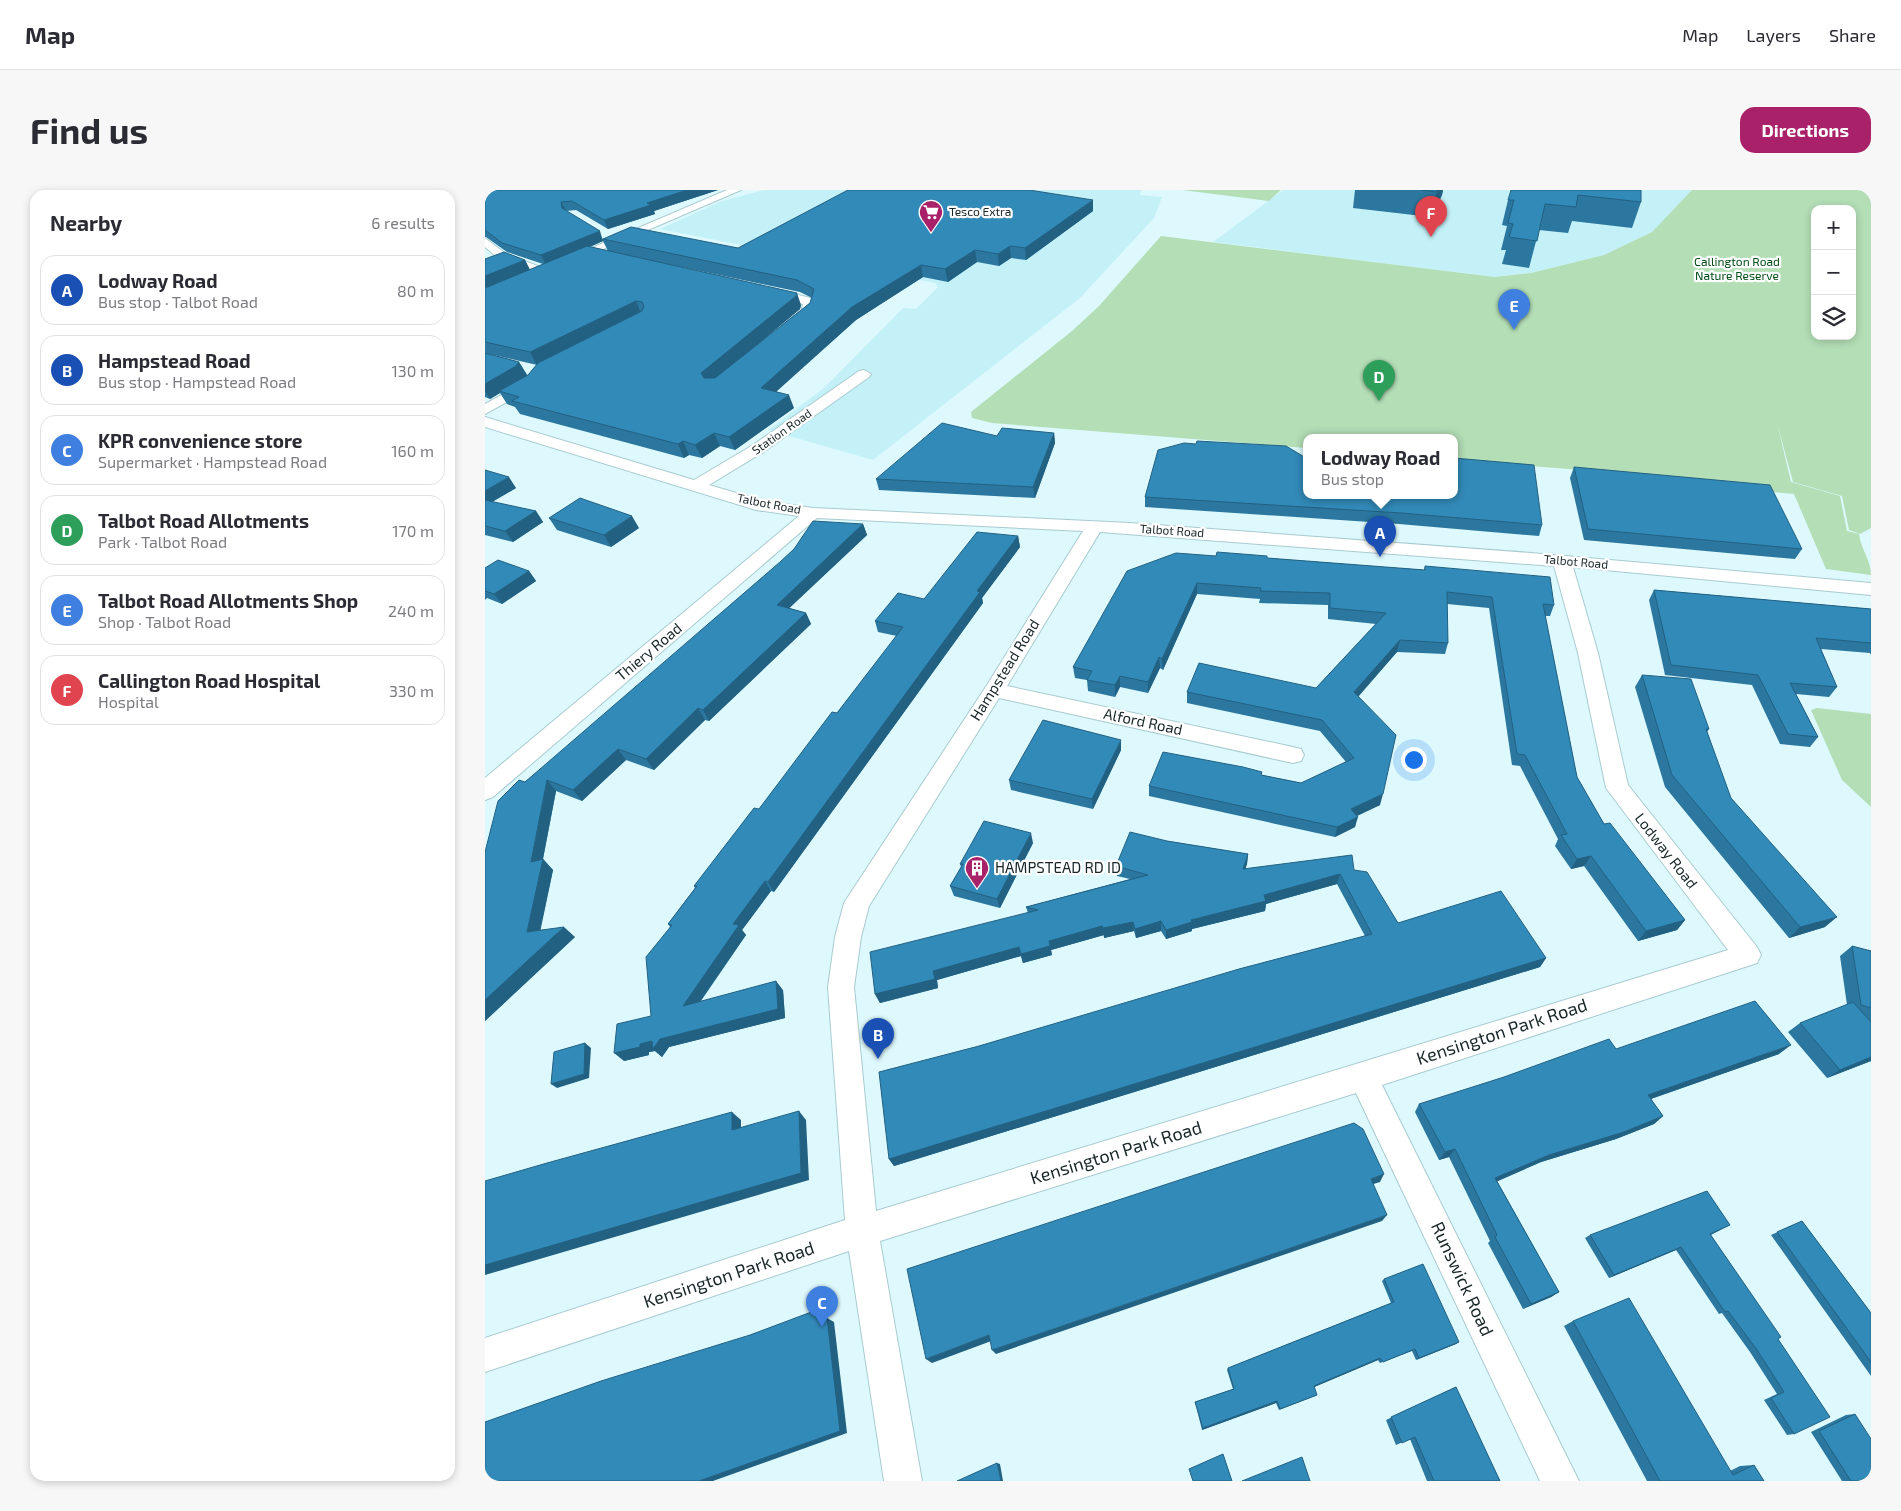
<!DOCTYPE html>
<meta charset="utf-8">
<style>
body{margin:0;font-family:"Exo 2",sans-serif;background:#f7f7f7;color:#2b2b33}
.controls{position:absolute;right:15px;top:15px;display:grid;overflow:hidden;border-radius:10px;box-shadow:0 2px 8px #0003}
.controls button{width:45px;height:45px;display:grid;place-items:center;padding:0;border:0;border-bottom:1px solid #e1e1e2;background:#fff;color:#2b2b33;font:25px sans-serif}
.you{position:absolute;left:928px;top:569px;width:18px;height:18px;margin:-12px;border:4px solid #fff;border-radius:50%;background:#1a73e8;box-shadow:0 0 0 8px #1a73e833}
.badge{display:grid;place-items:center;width:32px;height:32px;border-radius:50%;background:#a92168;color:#fff;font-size:16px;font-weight:700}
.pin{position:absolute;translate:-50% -41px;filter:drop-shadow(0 1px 2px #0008)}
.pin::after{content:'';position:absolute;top:26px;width:18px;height:15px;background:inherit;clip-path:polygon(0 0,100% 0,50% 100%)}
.popup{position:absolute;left:818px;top:244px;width:155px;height:65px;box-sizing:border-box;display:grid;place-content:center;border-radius:10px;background:#fff;filter:drop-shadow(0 1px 4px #0005);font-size:16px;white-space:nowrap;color:#7c7c81}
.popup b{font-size:19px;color:#2b2b33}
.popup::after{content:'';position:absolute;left:50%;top:100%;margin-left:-10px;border:10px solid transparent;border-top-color:#fff}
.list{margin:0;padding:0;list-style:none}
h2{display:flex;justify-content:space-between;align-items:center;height:65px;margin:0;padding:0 20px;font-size:21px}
h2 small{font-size:16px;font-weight:400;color:#7c7c81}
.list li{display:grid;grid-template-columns:32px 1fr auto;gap:15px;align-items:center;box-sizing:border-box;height:70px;margin:0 10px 10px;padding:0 10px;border:1px solid #e1e1e2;border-radius:15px}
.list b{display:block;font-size:19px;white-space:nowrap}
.list p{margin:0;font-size:16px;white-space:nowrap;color:#7c7c81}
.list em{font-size:16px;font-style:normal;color:#7c7c81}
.icon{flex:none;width:28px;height:28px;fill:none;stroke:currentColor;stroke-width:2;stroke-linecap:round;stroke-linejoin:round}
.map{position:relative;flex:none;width:1386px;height:1291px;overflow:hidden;border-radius:15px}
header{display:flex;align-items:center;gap:30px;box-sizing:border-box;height:70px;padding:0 25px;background:#fff;border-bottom:1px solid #e1e1e2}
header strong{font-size:24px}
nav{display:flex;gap:28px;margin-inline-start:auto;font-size:18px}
.intro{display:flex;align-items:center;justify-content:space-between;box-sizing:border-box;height:120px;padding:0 30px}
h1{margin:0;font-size:35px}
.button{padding:12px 22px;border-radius:15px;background:#a92168;color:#fff;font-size:18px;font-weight:700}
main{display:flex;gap:30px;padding:0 30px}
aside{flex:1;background:#fff;border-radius:15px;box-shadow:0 2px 8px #0003}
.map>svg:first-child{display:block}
.built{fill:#c3f1f7}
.green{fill:#b3deb6;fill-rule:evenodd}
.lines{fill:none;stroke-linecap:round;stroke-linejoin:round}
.street-casing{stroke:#a8cbd0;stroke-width:2}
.street{fill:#fff;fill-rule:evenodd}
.wall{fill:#2b779f;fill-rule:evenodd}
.shaded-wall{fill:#236182}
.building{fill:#328ab9;stroke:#236182}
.labels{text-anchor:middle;stroke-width:4.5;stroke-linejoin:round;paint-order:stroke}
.far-poi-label{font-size:12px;fill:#192628;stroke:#fff;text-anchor:start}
.far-park-label{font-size:12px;fill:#004d17;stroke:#fff}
.far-street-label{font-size:12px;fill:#192628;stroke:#fff}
.street-label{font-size:15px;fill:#192628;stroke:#fff}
.poi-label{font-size:15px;fill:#192628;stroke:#fff;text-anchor:start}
.near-street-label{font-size:18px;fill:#192628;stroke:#fff}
</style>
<header>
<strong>Map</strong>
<nav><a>Map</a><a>Layers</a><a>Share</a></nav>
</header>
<div class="intro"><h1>Find us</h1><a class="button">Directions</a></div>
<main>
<aside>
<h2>Nearby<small>6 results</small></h2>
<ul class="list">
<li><span class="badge" style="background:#1a4fb4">A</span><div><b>Lodway Road</b><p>Bus stop · Talbot Road</p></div><em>80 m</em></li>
<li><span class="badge" style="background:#1a4fb4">B</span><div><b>Hampstead Road</b><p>Bus stop · Hampstead Road</p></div><em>130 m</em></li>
<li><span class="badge" style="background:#3f7fe0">C</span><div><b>KPR convenience store</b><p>Supermarket · Hampstead Road</p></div><em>160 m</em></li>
<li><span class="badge" style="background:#2e9e5b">D</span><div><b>Talbot Road Allotments</b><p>Park · Talbot Road</p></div><em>170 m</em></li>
<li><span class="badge" style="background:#3f7fe0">E</span><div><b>Talbot Road Allotments Shop</b><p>Shop · Talbot Road</p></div><em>240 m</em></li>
<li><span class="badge" style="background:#e0444e">F</span><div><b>Callington Road Hospital</b><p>Hospital</p></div><em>330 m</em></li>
</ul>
</aside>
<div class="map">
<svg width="1386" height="1291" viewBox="0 0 1386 1291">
<rect width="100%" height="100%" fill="#ddf9fd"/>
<path class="built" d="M279,0H656L655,5L677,7L669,28L595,108L388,270L283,240L339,198L418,118L431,119L453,97L450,93L175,39L237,11Z
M798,0H1207L1167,42L1119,65L1046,83L1010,87L728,52Z"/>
<path class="green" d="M697,0H796L784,11Z
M1207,0H1386V338L1375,344L1364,340L1357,306L1308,292L1292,233L1306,292L1355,306L1362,341L1374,344C1376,360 1386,370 1386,385L1341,379L1309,304L1288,302L1285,295L969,270V248H821V258L507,233L487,228L486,222L587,141L614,116L676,46L1010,87L1046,83L1119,65L1167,42ZM1330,19H1367V146H1330Z
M1332,518L1386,524V617L1357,590L1326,520Z"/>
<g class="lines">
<g class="street-casing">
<path id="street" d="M242,0H256L86,73H78L76,71Z
M0,48L21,64L66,81L60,85L13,68L0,57Z
M283,97L329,109L331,112L328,124L310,139H300L298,136L300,133L317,120L318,114L279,104L277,101Z
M379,180L386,184L384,187L280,261L224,295L279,311L328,318L645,333L1046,363L1386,393V405L1088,377L1113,463L1143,595L1272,757L1276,765L1272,773L1263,776L897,895L1094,1291H1055L871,903L395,1051L437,1291H399L364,1061L0,1182V1148L360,1030L343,797L350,747L359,713L502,495L598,341L332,328L8,607L0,610V588L314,326L271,320L0,237V227L209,290L268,255L374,181ZM615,342L1069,376L1093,463L1121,598L1243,760L391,1021L369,797L376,747L384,716L514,508L808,573L816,571L819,565L816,559L808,557L522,496Z
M46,189L51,190L53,193L51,196L0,224V214Z"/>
</g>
<use href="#street" class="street"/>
</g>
<path class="wall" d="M0,0H233L169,21L170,24L123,39L91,20L81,21L118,49L253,58L608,21L541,70L526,68L514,76L492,72L463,92L438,87L371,130L291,201L309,218L250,260L235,256L217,268L204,265L199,268L35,224L30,217L22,214L15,203L5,209L0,207V163L34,172L42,185L41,187L43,185L52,175L0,163V69L40,70L45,80L58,74L22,62L1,47H0ZM118,51L123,61L105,57ZM182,74L315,102L327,108L325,113L265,161L315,119L316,115Z
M870,0H958L957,5L946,27L868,18Z
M1156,0V12L1147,38L1087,31L1083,43L1054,40L1044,78L1017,74L1021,60H1016L1022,36L1017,35L1023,10Z
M569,243L570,253L550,308L394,300L391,289L512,246Z
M1089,277L1317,359L1310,369L1099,350L1085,288Z
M0,280L31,298L7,312L51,321L58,332L28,352L0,345Z
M821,306L1057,335L1054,346L914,334L660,317V307Z
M64,328L154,338L126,357L72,340Z
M378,334L382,345L304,418L321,423L326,434L224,531L220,530L169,580L141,570L97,611L71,601L58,669L68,680L55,740L90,747L0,831V662L40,592Z
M533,346L535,357L497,408L498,413L289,702L286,701L257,740L261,745L216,811L298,800L300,828L184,857L177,867L170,861L164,862V865L139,871L166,826L185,737L183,734L210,698L209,696L274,619L352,523L412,446L393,442L390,431L439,409Z
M731,366L782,368L939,380L940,376L1069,415L1065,426H1060L1092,587L1119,634L1200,730L1192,740L1153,751L1099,676L1086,679L1070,656L1073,649L1035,576L1027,575L1004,418L962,414L963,453L960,464L912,462L873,506L895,615L872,626L870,637L850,647L664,606V596L777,585L816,593L861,572L835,541L702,513V502L831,498L891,434L843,429V415L774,413L775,409L712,404L678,480L675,478L663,503L635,497L630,507L603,501L602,490L590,488L588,477Z
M0,378L44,381L51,391L17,414L2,408L0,410Z
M1169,400L1386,419V465L1385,463L1336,459L1352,497L1344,507L1311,504L1333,547L1325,557L1295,554L1267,495L1180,485L1164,410Z
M1157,485L1224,539L1222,542L1246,608L1340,737L1304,748L1180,597L1150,497Z
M636,560L608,619L526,600L524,590Z
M682,651L763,664L762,674L760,679L869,680L913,733L1061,768L1055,777L409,976L404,969L494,856L880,746L852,694L781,714L780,721L707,739V741L681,749L676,741L651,748L649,741L619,748V745L566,760L567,765L538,773L536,766L452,790L453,798L395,813L390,804L543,723L541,717L645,689L632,686L631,676Z
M548,653L515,718L469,706L465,696L476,677L475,674Z
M1367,756L1386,761V831H1385L1386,871L1342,888L1303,842L1315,833L1362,815L1355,766Z
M1131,859L1294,864L1166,909L1178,926L1169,934L1131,949L1056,972L1012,991L1074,1102L1066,1107L1038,1119L1003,1053L1005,1051L964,967L954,970L930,922L934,914Z
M1317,1031L1386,1123V1186L1286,1045Z
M1245,1035L1226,1045L1293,1149L1309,1244L1302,1245L1279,1210L1292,1204L1265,1162L1237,1123L1234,1124L1191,1060L1124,1088L1100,1048L1105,1045Z
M899,1089L974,1152L971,1154L931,1170L927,1161L895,1173L893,1170L829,1197L830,1206L794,1220L791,1213L717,1240L710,1212L748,1199L742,1180L743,1178L906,1113L897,1091Z
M1088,1131L1245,1281L1255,1276L1269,1275L1279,1291H1162L1079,1136Z
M971,1197L1015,1291H942L925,1249L911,1255L901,1230Z
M1370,1224L1386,1291H1357L1326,1242L1361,1225Z"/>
<path class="shaded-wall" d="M202,0H233L169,21L170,24L123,39L119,30L162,13Z
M952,0H958L957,5L946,27Z
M608,10V21L541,70L540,58Z
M76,12L81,21L77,18Z
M115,41L118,51L61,75L56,65Z
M525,56L526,68L514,76L513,64Z
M490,60L492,72L463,92L460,79Z
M40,70L46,82L0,101V86Z
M436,75L438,87L371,130L281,211L276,198L367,117Z
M312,103L316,115L315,119L221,197L216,183Z
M151,111L156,123L52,175L45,162Z
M34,172L42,185L39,190L14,201L15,203L5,209L0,201V194Z
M304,205L309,218L250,260L244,247Z
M229,243L235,256L217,268L210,255Z
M569,243L570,253L550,308L548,297Z
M198,251L204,265L199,268L193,254Z
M24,287L31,298L0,316V301Z
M51,321L58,332L28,352L20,341Z
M147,326L154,338L126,357L119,345Z
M378,334L382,345L296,426L292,415Z
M533,346L535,357L497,408L498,413L289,702L283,692L492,401Z
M44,381L51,391L17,414L9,404Z
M712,393V404L678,480L677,469Z
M321,423L326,434L224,531L218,520Z
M915,450L912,462L867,514L869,502Z
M674,467L675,478L663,503V492Z
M635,486V497L630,507V495Z
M213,518L220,530L169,580L161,569Z
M636,550V560L608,619L607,609Z
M133,559L141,570L97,611L88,600Z
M62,590L71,601L56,679L58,669L68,680L53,752L42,742L46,672Z
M898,604L895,615L863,630L866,619Z
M873,627L870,637L850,647L852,637Z
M546,643L548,653L515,718L512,709Z
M763,664L762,674L757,689L758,679Z
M1106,666L1099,676L1086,679L1092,669Z
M855,684L852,694L781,714L780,721L707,739V741L681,749V740L706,730L779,705Z
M280,691L286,701L257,740L261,745L206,824L198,816L248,734Z
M1352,727L1340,737L1304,748L1315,737Z
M1200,730L1192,740L1153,751L1161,741Z
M676,731V741L651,748L650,739Z
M648,732L649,741L619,748L618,738Z
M617,736L619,745L566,760L567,765L538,773L536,766L452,790L453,798L395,813L390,804L448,781L534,757L564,751Z
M79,737L90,747L0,831V810Z
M1061,768L1055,777L409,976L404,969Z
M291,791L298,800L300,828L184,857L177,867L170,861L164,862V865L139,871L129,863L155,854L175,849Z
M100,853L106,858L104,888L72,898L66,894Z
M1306,855L1294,864L1154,913L1163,905Z
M1386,867V871L1342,888L1355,880Z
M314,921L321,930L324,990L0,1085V1075Z
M247,922L256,930V948L247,940Z
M1178,926L1169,934L1131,949L1056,972L1004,995L1010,988L1064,965Z
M970,959L964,967L954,970L960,962Z
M899,984L895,992L882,996L886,989Z
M902,1025L897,1031L511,1164L507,1160Z
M1196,1057L1191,1060L1124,1088L1129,1085Z
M1074,1102L1066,1107L1038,1119L1046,1114Z
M342,1128L349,1132L362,1243L228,1291H214Z
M504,1145L509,1150L447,1173L441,1169Z
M974,1152L971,1154L931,1170L934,1168Z
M895,1168L893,1170L827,1198L829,1196Z
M792,1211L791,1213L717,1240L718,1238Z
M512,1273L515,1274L518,1291H516Z"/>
<path class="building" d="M0,0H202L162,13L166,15L119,30L87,11L76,12L77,18L115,41L56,65L17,53L0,40Z
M363,0H544L608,10L540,58L525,56L513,64L490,60L460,79L436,75L367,117L276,198L304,205L244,247L229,243L210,255L198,251L193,254L27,211L34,207L14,201L43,185L53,173L157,121L159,116L157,112L151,111L45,162L0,152V98L102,56L312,103L311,106L216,183L219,188H230L325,113L329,99L312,90L118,49L146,37L253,58Z
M936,0H952L951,2Z
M1026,0H1156V12L1093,5L1091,17L1060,14L1052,51L1024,47L1028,34L1023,33L1029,10H1023Z
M19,62L40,70L0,86V69Z
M0,163L34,172L31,176L0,194Z
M457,233L512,246L517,238L569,243L548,297L391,289Z
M712,251L801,256L821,268V306H969V268L1049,275L1057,335L916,323L660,307L673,260L699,253L711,254Z
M1089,277L1285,295L1317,359L1103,339Z
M0,280L24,287L0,301Z
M95,308L147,326L119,345L64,328Z
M0,310L51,321L20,341L0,336Z
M328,331L378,334L292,415L321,423L218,520L213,518L161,569L133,559L88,600L62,590L46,672L58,669L42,742L79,737L0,810V662L13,611L34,590L40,592L295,372L309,359Z
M492,342L533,346L492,401L495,402L283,692L280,691L248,734L254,735L198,816L291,791L293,819L175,849L168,859L167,851L155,854V857L129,863L132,834L166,826L161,767L187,735L183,734L212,696H209L269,618L274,619L347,522L352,523L418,437L390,431L413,403L439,409Z
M732,362L782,366V368L940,380V376L1065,387L1069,415L1058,414L1092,587L1119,634L1125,633L1200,730L1161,741L1106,666L1092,669L1076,645L1082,644L1040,565L1032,564L1007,407L962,402L963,453L915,450L869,502L911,545L898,604L866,619L873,627L852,637L664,596L678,562L758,577L777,582L776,585L816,593L869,568L837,530L702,502L714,473L831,498L901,423L845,418V403L775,401L776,398L712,393L677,469L674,467L663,492L635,486L630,495L602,490L607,481L588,477L642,381L691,363L731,366Z
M13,370L44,381L9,404L0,401V378Z
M1169,400L1386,419V453L1331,448L1352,497L1305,493L1333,547L1303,544L1273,485L1186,475Z
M1157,485L1206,489L1224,539H1221L1246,608L1352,727L1315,737L1187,585Z
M558,530L636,550L607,609L524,590Z
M499,631L546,643L512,709L465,696L478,674H475Z
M645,642L682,651L763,664L758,679L867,665L869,680L882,682L913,733L1016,701L1061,768L404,969L394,882L494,856L754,779L887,744L855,684L779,705L781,711L706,730L707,732L681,740L676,731L650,739L648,732L618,738L617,736L564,751L565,756L536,764L534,757L448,781L450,789L390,804L385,762L553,720L541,717L663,685L631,676Z
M1367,756L1386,761V818L1376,815Z
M1270,811L1306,855L1163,905L1178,926L1139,942L1064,965L1010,988L1074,1102L1046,1114L1010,1047L1012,1045L970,959L960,962L934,914L1019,887L1124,849L1131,859Z
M1368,812L1386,832V867L1355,880L1315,833Z
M100,853L99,884L66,894L69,862Z
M314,921L316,983L0,1075V991L62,973L247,922V940Z
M869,933L878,939L899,984L886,989L902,1025L507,1160L504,1145L441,1169L422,1079Z
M1222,1001L1245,1035L1225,1044L1296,1147L1293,1149L1345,1227L1309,1244L1286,1208L1299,1202L1272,1160L1243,1121L1240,1122L1196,1057L1129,1085L1105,1045Z
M1317,1031L1386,1123V1172L1292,1042Z
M938,1074L974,1152L934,1168L930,1159L898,1172L895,1168L829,1196L832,1205L795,1219L792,1211L718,1238L710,1212L749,1199L743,1178L909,1112L899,1089Z
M1144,1108L1248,1285L1269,1275L1279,1291H1175L1088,1131Z
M329,1121L342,1128L355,1241L214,1291H0V1232L116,1191L265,1145Z
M971,1197L1015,1291H949L930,1247L917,1253L906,1227Z
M1370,1224L1386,1249V1291H1366L1334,1241Z
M738,1264L747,1291H708L704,1279Z
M817,1267L825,1291H757Z
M512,1273L516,1291H472Z"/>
<defs>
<g id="supermarket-pin" transform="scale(1.25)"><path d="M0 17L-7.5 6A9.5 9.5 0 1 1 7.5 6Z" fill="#a92168" stroke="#fff"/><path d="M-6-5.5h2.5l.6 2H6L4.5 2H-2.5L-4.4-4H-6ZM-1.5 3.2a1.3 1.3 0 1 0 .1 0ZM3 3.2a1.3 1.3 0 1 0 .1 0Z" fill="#fff"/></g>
<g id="building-pin" transform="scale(1.25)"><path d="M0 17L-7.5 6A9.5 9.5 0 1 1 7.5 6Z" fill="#a92168" stroke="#fff"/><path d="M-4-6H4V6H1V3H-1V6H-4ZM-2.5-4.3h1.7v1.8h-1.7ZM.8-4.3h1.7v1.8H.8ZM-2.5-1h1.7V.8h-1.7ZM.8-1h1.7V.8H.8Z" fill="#fff"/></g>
</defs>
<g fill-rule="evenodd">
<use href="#supermarket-pin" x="446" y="22"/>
<use href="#building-pin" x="492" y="678"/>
</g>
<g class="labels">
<g class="far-poi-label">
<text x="464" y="26">Tesco Extra</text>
</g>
<g class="far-park-label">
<text x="1252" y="76">Callington Road<tspan x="1252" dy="14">Nature Reserve</tspan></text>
</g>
<g class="far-street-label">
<text transform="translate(297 242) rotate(-35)" y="4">Station Road</text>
<text transform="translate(284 314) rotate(11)" y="4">Talbot Road</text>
<text transform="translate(687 341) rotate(4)" y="4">Talbot Road</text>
<text transform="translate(1091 372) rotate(5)" y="4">Talbot Road</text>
</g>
<g class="street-label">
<text transform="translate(164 462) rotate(-40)" y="5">Thiery Road</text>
<text transform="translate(520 480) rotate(-58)" y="5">Hampstead Road</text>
<text transform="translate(658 532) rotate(12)" y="5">Alford Road</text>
<text transform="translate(1181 661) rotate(52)" y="5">Lodway Road</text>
</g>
<g class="poi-label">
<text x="510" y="683">HAMPSTEAD RD ID</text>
</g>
<g class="near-street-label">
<text transform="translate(1017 842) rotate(-18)" y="6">Kensington Park Road</text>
<text transform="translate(631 963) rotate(-17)" y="6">Kensington Park Road</text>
<text transform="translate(244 1085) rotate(-18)" y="6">Kensington Park Road</text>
<text transform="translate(977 1089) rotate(65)" y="6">Runswick Road</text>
</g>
</g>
</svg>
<div class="controls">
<button>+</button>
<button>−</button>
<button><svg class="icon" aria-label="layers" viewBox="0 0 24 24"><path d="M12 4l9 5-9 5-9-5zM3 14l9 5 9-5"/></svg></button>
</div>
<div class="you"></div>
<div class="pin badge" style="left:895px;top:367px;background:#1a4fb4">A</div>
<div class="popup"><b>Lodway Road</b>Bus stop</div>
<div class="pin badge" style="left:393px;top:869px;background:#1a4fb4">B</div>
<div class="pin badge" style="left:337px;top:1137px;background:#3f7fe0">C</div>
<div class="pin badge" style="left:894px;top:211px;background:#2e9e5b">D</div>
<div class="pin badge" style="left:1029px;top:140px;background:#3f7fe0">E</div>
<div class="pin badge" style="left:946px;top:47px;background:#e0444e">F</div>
</div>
</main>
